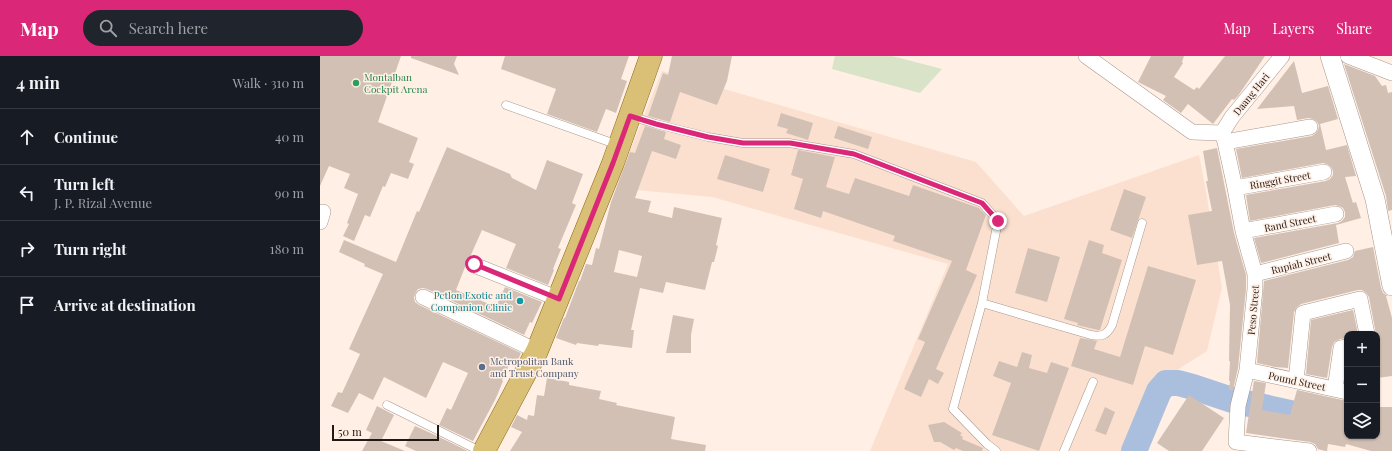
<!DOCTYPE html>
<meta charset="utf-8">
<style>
body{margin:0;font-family:"Playfair Display",serif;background:#20242c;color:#f1f3f6}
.controls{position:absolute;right:12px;bottom:12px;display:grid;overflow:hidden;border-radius:8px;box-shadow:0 1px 3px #0004}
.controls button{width:36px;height:36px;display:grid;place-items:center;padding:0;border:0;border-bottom:1px solid #363941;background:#171b24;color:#f1f3f6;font:20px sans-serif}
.scale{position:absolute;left:12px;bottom:10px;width:107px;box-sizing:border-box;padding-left:4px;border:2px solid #201915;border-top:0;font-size:11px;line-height:14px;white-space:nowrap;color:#201915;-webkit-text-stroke:3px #ffefe5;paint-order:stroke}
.stop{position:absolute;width:12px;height:12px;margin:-9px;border:3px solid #db2777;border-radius:50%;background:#fff}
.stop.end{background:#db2777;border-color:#fff;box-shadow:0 1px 4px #0008}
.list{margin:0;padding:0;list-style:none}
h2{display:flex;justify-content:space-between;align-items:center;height:52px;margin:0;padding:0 16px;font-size:17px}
h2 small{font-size:13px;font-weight:400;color:#9ea1a6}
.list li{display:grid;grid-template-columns:26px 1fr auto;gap:12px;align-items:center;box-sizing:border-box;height:56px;padding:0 16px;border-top:1px solid #363941}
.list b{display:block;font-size:15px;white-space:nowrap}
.list p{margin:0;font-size:13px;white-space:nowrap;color:#9ea1a6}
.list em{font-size:13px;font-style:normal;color:#9ea1a6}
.icon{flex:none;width:22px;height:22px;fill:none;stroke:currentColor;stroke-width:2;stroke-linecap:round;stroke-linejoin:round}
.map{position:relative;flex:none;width:1072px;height:395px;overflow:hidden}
header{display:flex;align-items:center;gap:24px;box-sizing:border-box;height:56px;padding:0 20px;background:#db2777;color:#fff}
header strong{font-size:19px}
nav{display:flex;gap:22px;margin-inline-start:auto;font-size:14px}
.search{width:280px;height:36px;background:#20242c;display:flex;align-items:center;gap:10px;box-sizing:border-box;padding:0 14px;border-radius:22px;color:#9ea1a6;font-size:15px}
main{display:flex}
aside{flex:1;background:#171b24}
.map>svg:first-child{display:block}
.built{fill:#fbe0d0}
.green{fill:#d8e3c8}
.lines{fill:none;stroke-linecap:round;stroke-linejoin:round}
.river{stroke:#aabedd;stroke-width:26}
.building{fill:#d3c0b5;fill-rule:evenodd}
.service-casing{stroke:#a9978c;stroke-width:9}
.minor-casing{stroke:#a9978c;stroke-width:16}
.tertiary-casing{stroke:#a9978c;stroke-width:20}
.primary-casing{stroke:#896918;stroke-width:23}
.service{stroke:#fff;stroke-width:8}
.minor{stroke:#fff;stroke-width:15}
.tertiary{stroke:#fff;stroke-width:19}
.primary{stroke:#dabf76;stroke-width:22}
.route{stroke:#db2777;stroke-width:5}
.leisure-dot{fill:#2e9e5b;stroke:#ffefe5;stroke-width:1.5}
.culture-dot{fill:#0f9aa8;stroke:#ffefe5;stroke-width:1.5}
.service-dot{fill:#5c6f8a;stroke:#ffefe5;stroke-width:1.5}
.labels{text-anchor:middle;stroke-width:3;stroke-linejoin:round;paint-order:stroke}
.leisure-label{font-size:10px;fill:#27864d;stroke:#ffefe5;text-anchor:start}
.street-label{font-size:10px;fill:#201915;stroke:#ffefe5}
.culture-label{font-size:10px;fill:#0d838f;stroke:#ffefe5;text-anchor:end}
.service-label{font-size:10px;fill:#4e5e75;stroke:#ffefe5;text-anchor:start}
</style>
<header>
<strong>Map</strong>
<div class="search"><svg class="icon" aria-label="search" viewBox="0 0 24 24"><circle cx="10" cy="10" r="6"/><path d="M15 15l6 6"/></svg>Search here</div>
<nav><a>Map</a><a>Layers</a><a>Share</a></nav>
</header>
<main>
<aside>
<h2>4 min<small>Walk · 310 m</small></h2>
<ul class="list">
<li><svg class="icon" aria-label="ahead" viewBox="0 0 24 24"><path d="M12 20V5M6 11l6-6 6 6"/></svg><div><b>Continue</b></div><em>40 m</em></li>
<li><svg class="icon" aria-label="left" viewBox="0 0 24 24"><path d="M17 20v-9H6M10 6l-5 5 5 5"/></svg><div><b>Turn left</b><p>J. P. Rizal Avenue</p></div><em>90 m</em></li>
<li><svg class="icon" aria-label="right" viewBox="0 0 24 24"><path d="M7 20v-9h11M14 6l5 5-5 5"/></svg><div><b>Turn right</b></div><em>180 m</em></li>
<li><svg class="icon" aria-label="arrive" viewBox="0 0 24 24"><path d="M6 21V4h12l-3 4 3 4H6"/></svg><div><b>Arrive at destination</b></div></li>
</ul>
</aside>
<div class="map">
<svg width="1072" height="395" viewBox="0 0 1072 395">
<rect width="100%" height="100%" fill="#ffefe5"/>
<path class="built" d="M342,15L656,106L704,160L879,99L886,135L902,232L887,295L834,329L804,395H550L628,208L392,141L295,132Z"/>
<path class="green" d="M515,0H572L622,13L600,37L512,13Z"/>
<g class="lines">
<path class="river" d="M814,395L839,335L846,327H858L873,331L912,344L1006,365L1027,369"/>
</g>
<path class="building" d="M0,0H81L58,66L98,82L89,106L94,108L88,123L71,117L65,131L63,130L50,161L45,159L34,185L23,180L29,168L27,167L38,138L24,132L30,118L9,110L0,130Z
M91,0H137L134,8L139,19L91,2Z
M185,0H309L301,23L307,25L296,57L286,53L277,76L227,58L236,33L181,13Z
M352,0H412L407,25L397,49L360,36L350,66L328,60L343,17L348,19Z
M831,0H864L862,6L863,7L854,21L874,34L877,31L879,33L905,0H945L918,40L914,44L912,43L893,68L868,48L861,57L843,44L846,40L818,26Z
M974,5L982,37L1008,30L1018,63L1000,68L1006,94L1027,89L1036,120L1025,121L1033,147L1036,146L1041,162L1016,169L1019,187L941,207L934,182L1018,167L1022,165L1025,161V156L1023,152L1019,150L1015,149L930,165L926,139L1006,125L1010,123L1013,119V115L1011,111L1007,108L1003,107L922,122L916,93L992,80L995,78L998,74L999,69L997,66L993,63L988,62L977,64L974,50L937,53Z
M1024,8L1055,20L1062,30L1066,29L1068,37L1072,36V154L1068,155L1066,140Z
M461,57L493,67L488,84L466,77L468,73L457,70Z
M325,70L346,76L344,83L361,89L356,103L332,95L315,142L331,145L328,156L352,162L354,151L402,162L396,189L398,190L394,206H392L385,234L346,226L343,237L320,232L311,274H314L312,292L279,288L278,290L257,287L256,289L236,282L244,262H245L259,225H260L266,208L272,209L276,192L279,193L291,146L310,96L315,97ZM299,194L322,200L317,221L294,216Z
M518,70L552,81L548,93L514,82Z
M127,91L190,118L192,122L216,134L227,104L263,118L252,147L256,149L238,192L241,193L233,213L234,214L228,229L186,212L196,188L162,174L150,201L146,206L145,211L136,234L176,251L185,231L222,246L212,267L210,266L204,279L107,233L103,232L98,233L95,238L94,242L95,246L99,249L201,297L197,306L192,303L182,324L183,325L176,342L153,385L119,369L127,352L131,354L148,317L123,306L106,342L64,321L53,344L39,337L28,357L11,350L18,336L22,337L40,298L29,293L63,218L44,210L45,208L19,196L24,184L76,206L97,155L99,156Z
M897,92L914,177L926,219V233L918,312L913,334H909L910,325H909L910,305H909L910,249L902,205L877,209L868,159L892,155L886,125H888L883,95Z
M478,94L515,101L506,131L529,138L535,122L589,140L593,129L659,152L666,159L646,214L657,219L616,313L624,317L618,328L609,323L601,341L584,333L605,286L598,283L632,205L573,185L575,180L503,155L501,162L474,153L483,123L471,119Z
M405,99L450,113L443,136L397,123Z
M804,133L826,141L812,182L790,174Z
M769,184L784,189L782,197L802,204L780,274H778L757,269L758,267L744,263Z
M1053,191L1061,232L1063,237L1068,240H1066L1072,262V320L1057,322V278H1056L1049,241L1046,237L1042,234H1038L981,248L977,251L974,256L968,312L955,311L937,307L944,225L1028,204L1033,201L1035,195Z
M708,192L740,201L727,246L695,237Z
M828,210L876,224L853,299L825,290L813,329L751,310L760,282L777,285L774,293L800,301Z
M1033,254L1038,278H1027V282L1020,283L1014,286L1012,291L1007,322L986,318L991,264Z
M353,259L374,263L371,279V297H346Z
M702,296L712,299L709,312L727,317L731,306L749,312L719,395L672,379L691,327L673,320L679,305L697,311Z
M227,322L249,326V329L281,335L279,343L297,347L296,349L355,361L351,383L386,389L385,395H190L202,376L191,371L197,359L207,364L208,359L214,360L217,339L224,340Z
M934,325L946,327L942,354L970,359L977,334L1027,345V380H1057V351H1072V395H1051L1026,388L1025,391L1008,388L1007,395H1005L998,393L995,388L990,386L926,377Z
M869,339L904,362L882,395H849L837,387Z
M57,350L74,359L61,385L85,395H42L52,377L46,374Z
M785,351L795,356L786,379L775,375Z
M624,366L642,377L640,379L643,381L642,383L663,392L662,395H643L636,392L634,394L620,386H614L608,369Z
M95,370L115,379L148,395H96L85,390Z"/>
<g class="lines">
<g class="service-casing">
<path id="service" d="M186,49L298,89
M311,60L336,68L388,81L423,87H469L534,98L662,147L678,165L662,247L633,353L667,388L676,395
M662,247L771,279C782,281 787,279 792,269L822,167
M67,349L160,395
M744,395L773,326"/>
</g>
<g class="minor-casing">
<path id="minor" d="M766,0L872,76L902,77
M1028,0L1072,17
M902,77L905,86L915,132L923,175L935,218V233L927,314L918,350L916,386
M902,77L912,61L962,0
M905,86L990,71
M915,132L1004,116
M0,166L3,156
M923,175L1016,158
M154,209L239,243
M935,218L1026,195
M103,241L217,295
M927,314L1027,336
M976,325L983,257L1040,243L1047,278
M1015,333L1021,292L1027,291
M916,386L989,395"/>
</g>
<g class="tertiary-casing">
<path id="tertiary" d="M1010,0L1055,143L1072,230"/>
</g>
<g class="primary-casing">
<path id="primary" d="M164,395L217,295L293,107L331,0"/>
</g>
<use href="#service" class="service"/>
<use href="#minor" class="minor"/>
<use href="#tertiary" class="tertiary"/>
<use href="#primary" class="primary"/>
</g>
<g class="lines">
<path class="route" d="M154,208L239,243L293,107L310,60L336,68L388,81L423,87H470L534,98L662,147L678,165"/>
</g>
<circle class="leisure-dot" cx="36" cy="27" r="4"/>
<circle class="culture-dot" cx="200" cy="245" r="4"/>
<circle class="service-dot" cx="162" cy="311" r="4"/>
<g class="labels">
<g class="leisure-label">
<text x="44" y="25">Montalban<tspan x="44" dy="12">Cockpit Arena</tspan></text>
</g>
<g class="street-label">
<text transform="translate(931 38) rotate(-51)" y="4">Daang Hari</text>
<text transform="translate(960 124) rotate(-10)" y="4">Ringgit Street</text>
<text transform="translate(970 167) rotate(-11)" y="4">Rand Street</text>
<text transform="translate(981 207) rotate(-14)" y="4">Rupiah Street</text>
<text transform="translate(933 254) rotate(-85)" y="4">Peso Street</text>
<text transform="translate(977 325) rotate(12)" y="4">Pound Street</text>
</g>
<g class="culture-label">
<text x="192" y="243">Petlon Exotic and<tspan x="192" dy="12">Companion Clinic</tspan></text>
</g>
<g class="service-label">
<text x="170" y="309">Metropolitan Bank<tspan x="170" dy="12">and Trust Company</tspan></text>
</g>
</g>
</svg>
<div class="controls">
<button>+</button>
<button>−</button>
<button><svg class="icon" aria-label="layers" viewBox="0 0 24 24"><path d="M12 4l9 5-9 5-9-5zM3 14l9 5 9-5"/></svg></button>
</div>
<div class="scale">50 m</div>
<div class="stop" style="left:154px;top:208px"></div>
<div class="stop end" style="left:678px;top:165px"></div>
</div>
</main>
